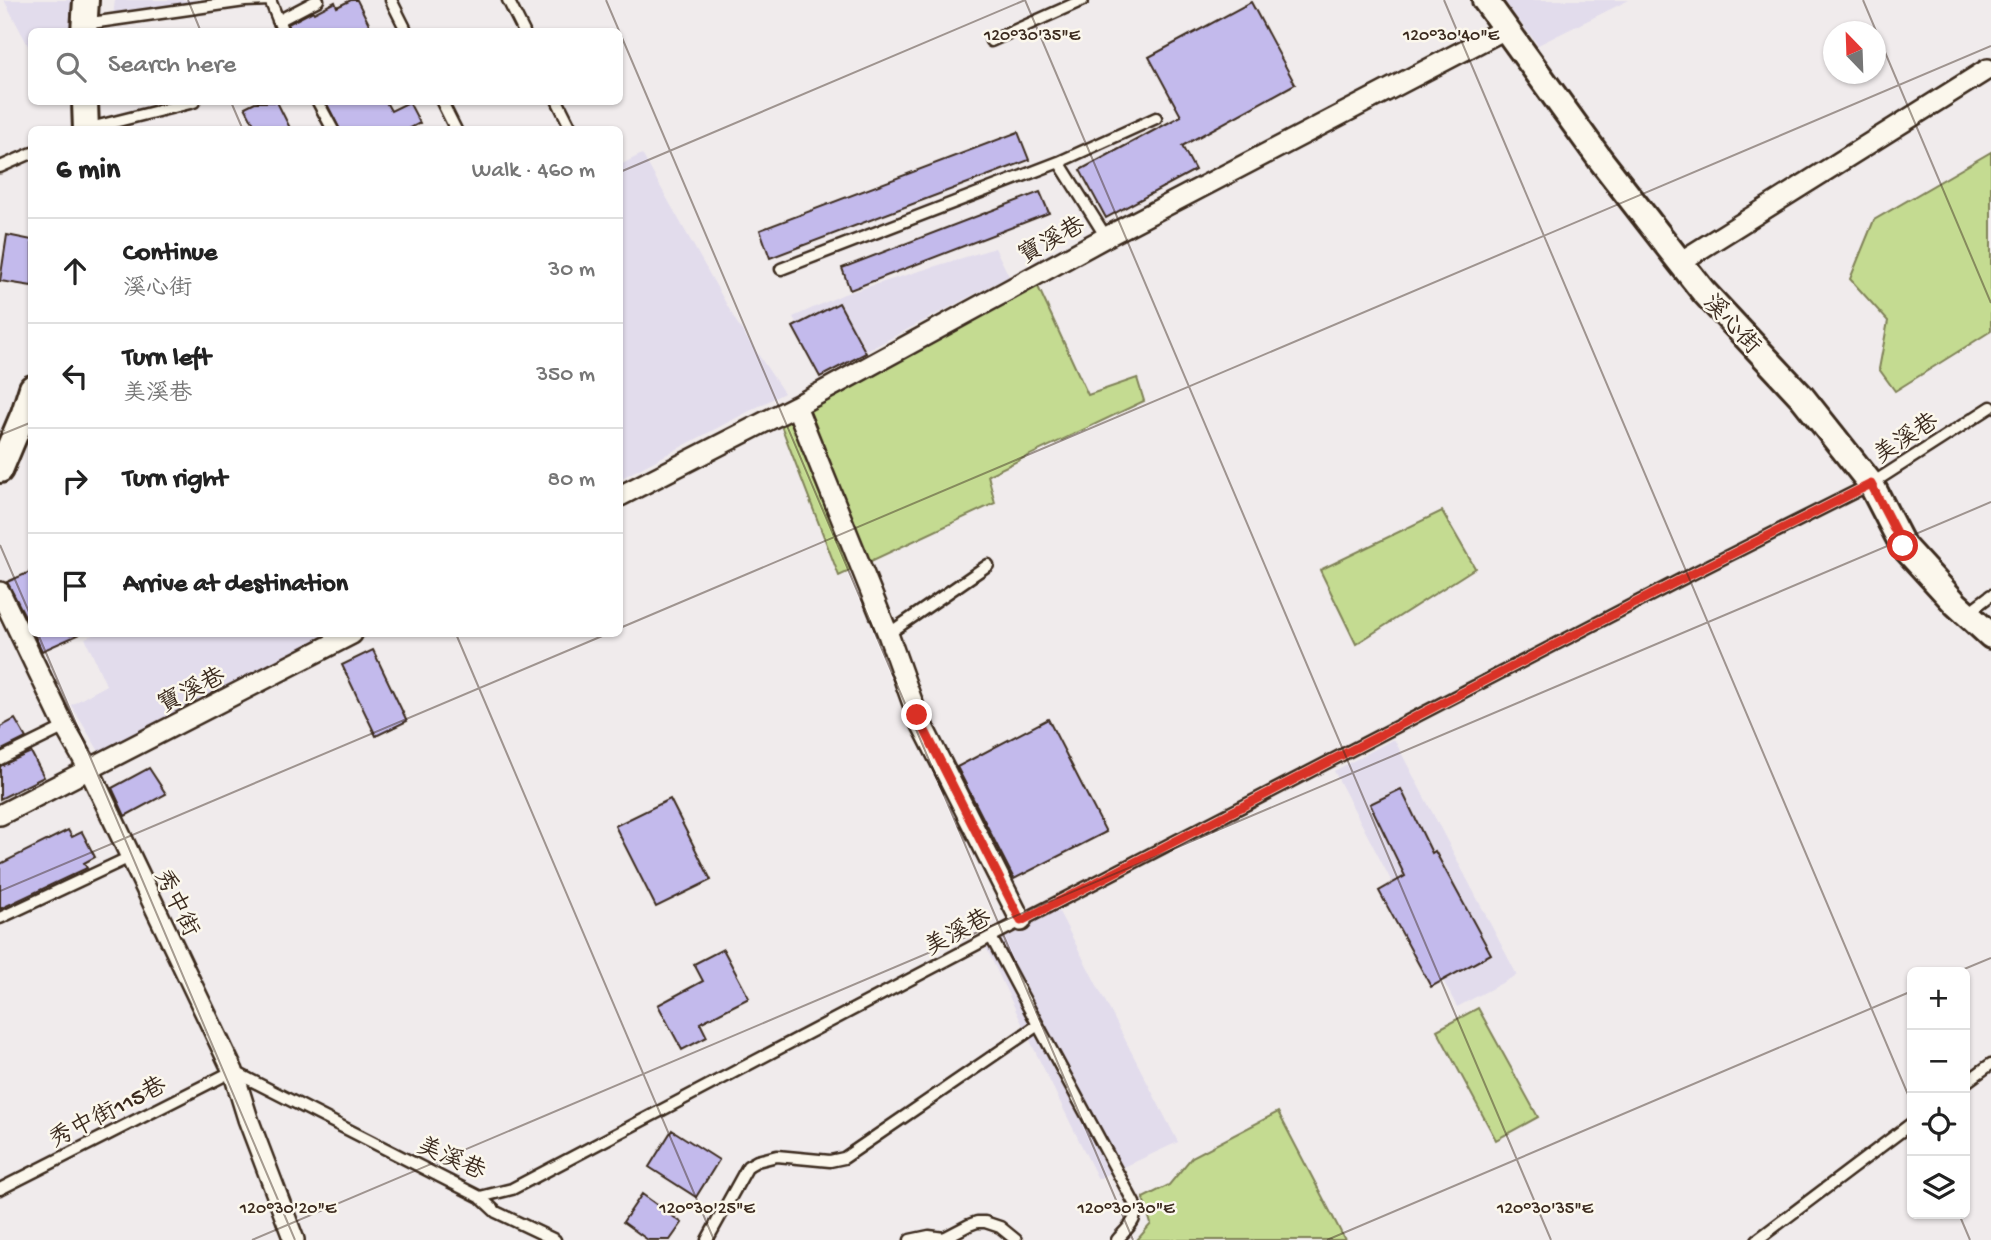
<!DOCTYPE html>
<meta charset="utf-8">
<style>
body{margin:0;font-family:"Gochi Hand","LXGW WenKai TC",sans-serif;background:#f6f6f6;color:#222}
.controls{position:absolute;right:21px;bottom:21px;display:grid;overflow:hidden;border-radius:10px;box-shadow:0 2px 5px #0004}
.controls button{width:63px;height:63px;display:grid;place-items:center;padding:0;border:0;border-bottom:2px solid #e0e0e0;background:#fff;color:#222;font:35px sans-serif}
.compass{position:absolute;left:1823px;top:21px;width:63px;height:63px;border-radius:50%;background:#fff;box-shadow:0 2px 5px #0004;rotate:337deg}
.stop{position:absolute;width:21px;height:21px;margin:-16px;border:5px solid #d93025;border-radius:50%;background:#fff}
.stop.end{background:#d93025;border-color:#fff;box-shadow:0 2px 7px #0008}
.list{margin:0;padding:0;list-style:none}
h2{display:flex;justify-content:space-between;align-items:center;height:91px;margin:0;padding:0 28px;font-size:30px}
h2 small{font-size:23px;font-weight:400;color:#767676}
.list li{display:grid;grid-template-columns:46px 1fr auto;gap:21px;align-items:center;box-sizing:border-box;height:105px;padding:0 28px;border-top:2px solid #e0e0e0}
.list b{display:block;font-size:26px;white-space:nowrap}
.list p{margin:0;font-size:23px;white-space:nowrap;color:#767676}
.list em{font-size:23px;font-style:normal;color:#767676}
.icon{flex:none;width:38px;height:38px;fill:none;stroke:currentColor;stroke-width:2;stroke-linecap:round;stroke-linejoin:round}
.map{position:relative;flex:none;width:1991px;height:1240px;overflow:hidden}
.search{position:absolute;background:#fff;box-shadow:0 2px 5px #0004;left:28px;top:28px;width:595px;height:77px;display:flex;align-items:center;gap:18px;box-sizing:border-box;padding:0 24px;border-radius:10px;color:#767676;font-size:26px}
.panel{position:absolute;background:#fff;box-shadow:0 2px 5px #0004;left:28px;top:126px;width:595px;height:511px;border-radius:10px}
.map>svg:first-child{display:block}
.built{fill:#e2dcec}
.green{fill:#c4db91;stroke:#808258;stroke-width:2}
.building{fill:#c3baec;stroke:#3b2a1e;stroke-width:2}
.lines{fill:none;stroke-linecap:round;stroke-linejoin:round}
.service-casing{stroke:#3b2a1e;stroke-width:15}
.minor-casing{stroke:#3b2a1e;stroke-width:24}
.tertiary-casing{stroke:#3b2a1e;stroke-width:30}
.service{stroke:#fbf7ec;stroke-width:10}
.minor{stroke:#fbf7ec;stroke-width:19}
.tertiary{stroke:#fbf7ec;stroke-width:24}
.route{stroke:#d93025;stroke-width:9}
.ticks{fill:none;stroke:#3b2a1e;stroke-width:2;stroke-opacity:0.45}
.labels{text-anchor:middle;stroke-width:5;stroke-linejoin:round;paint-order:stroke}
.street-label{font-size:24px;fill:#3b2a1e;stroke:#fbf7ec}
.ticks-label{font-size:18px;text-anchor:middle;fill:#3b2a1e;stroke:#fbf7ec;stroke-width:5;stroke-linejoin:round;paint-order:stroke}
</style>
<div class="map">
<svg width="1991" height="1240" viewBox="0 0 1991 1240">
<rect width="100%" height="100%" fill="#f0ebec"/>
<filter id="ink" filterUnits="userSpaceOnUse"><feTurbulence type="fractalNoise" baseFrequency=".0143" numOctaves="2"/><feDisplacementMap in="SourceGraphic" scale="14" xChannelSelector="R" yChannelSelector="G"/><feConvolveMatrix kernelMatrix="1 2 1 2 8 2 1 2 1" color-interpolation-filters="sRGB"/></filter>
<g filter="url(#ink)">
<path class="built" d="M4,0H77L75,31L32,32L31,51Z
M115,0H231L112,25Z
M1503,0H1629L1538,45Z
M642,154L737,323L784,393L620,479V165Z
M995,248L1009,276L825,373L793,317L844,294Z
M95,634H327L100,753L71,705L106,685L85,638Z
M1394,739L1517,975L1457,1007L1334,771Z
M1056,906L1178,1142L1098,1179L1035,1051L983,941Z"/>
<path class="green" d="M1991,152V331L1895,391L1879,369L1888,321L1850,279L1874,220Z
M1034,278L1088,395L1137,378L1144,401L988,475L995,503L839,576L777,415Z
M1442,511L1475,568L1356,644L1320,570Z
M1478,1008L1538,1117L1496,1140L1437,1030Z
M1278,1112L1345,1240H1137L1151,1224L1143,1198L1169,1185L1192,1157Z"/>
<path class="building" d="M351,0H357L373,32H290L288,24L313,11L314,13L335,2L337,7Z
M1251,2L1295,84L1182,146L1195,170L1106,218L1080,170L1181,116L1149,57Z
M255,102H277L291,130H257L245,107Z
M326,102H386L391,111L409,102L420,123L407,130H340Z
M1018,132L1029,160L770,258L760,230Z
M1040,192L1049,213L850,290L842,268Z
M7,235L32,240V286L0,281Z
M839,303L866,353L820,377L793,327Z
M32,571V629L7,582Z
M34,634H80L42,651Z
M373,650L407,721L376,736L342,665Z
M15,719L26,738L0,751V727Z
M1048,719L1106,832L1014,879L957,767Z
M31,752L44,777L0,799V766Z
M149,768L166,794L125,816L112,788Z
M1401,789L1432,853L1435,851L1491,954L1431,987L1379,891L1405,876L1370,804Z
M670,799L711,880L656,907L615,826Z
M68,830L72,837L82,832L95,857L84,863L87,868L0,909V864Z
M723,949L749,998L700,1023L707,1037L682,1050L658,1005L703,981L694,964Z
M672,1130L719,1160L696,1197L649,1167Z
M642,1194L682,1223L670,1240H648L623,1222Z"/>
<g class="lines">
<g class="service-casing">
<path id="service" d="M391,0L407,32
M508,0L524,32
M278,21L318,0
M84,24L245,1L270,0L283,32
M991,41L1083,0
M318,102L333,130
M442,102L456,130
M558,102L572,130
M86,129L194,102
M1059,162L1106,237
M0,167L32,153
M781,269L1059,162L1156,118
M1966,614L1991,595
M888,634L988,565
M0,759L65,727
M0,918L130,857
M991,937L1038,1025
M1965,1083L1991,1064
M0,1189L233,1071L480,1197L512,1189L1021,921L1680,580L1871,484L1991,407
M480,1197L496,1212L555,1240
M707,1240L748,1166L757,1161L777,1156L830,1161L844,1158L1038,1025L1134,1203C1140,1220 1127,1228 1117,1240
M910,1240L929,1236L944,1238L969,1225L977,1222H985L1000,1227L1016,1240
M1757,1240L1912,1123"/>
</g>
<g class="minor-casing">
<path id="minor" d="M1680,262L1988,69
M796,406L888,634L917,715L1021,921
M620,496L796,406L1106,237L1507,28
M0,592L65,727L89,769L233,1071L248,1119L294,1240
M0,815L352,634"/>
</g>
<g class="tertiary-casing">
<path id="tertiary" d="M1485,0L1600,159L1680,262L1703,291L1802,397L1871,484L1903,546L1956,604L1991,636
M84,32L86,0
M85,102L86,130
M0,470L24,413L32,388"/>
</g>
<use href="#service" class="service"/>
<use href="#minor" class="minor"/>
<use href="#tertiary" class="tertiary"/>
</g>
</g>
<g class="lines" filter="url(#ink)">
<path class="route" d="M917,715L1021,921L1680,580L1871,484L1903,546"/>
</g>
<path class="ticks" d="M188,0L201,32M606,0L1133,1240M1025,0L1551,1240M1444,0L1912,1104M1863,0L1991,303M231,102L243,130M620,172L1025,0M0,435L32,422M0,545L32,619M620,628L1991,46M38,634L295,1240M456,634L714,1240M0,891L607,634M1957,972L1991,958M1959,1214L1970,1240M252,1240L1991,502M1327,1240L1912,991"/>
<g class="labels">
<g class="street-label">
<text transform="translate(1051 239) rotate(-29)" y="8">寶溪巷</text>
<text transform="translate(1733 323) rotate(47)" y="8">溪心街</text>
<text transform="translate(1905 437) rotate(-33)" y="8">美溪巷</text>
<text transform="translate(191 689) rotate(-27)" y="8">寶溪巷</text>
<text transform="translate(178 902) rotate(64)" y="8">秀中街</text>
<text transform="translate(957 931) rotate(-28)" y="8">美溪巷</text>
<text transform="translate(107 1111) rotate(-27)" y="8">秀中街115巷</text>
<text transform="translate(452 1157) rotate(24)" y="8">美溪巷</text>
</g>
</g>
<g class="ticks-label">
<text x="1032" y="40">120°30'35"E</text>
<text x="1451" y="40">120°30'40"E</text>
<text x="288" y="1213">120°30'20"E</text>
<text x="707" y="1213">120°30'25"E</text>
<text x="1126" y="1213">120°30'30"E</text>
<text x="1545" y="1213">120°30'35"E</text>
</g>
</svg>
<div class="controls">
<button>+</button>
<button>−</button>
<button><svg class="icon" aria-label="locate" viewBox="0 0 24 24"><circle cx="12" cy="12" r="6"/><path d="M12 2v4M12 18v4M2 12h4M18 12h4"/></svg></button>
<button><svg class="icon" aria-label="layers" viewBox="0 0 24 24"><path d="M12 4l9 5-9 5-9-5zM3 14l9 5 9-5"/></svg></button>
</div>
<svg class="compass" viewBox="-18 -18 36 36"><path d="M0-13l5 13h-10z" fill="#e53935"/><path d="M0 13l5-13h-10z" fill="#767676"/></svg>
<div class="stop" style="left:1903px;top:546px"></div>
<div class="stop end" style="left:917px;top:715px"></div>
<div class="search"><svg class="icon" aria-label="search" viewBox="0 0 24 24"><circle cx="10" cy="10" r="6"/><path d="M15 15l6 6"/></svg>Search here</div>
<section class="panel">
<h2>6 min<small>Walk · 460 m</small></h2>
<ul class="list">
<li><svg class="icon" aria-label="ahead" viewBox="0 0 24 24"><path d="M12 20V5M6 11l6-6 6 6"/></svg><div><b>Continue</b><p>溪心街</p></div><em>30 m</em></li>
<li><svg class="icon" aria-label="left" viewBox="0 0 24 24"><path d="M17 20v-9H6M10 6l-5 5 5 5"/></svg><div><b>Turn left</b><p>美溪巷</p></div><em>350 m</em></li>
<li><svg class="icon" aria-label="right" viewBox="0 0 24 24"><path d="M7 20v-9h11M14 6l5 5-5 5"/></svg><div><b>Turn right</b></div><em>80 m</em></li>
<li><svg class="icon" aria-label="arrive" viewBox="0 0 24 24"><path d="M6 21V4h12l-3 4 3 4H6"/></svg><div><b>Arrive at destination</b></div></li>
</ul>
</section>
</div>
